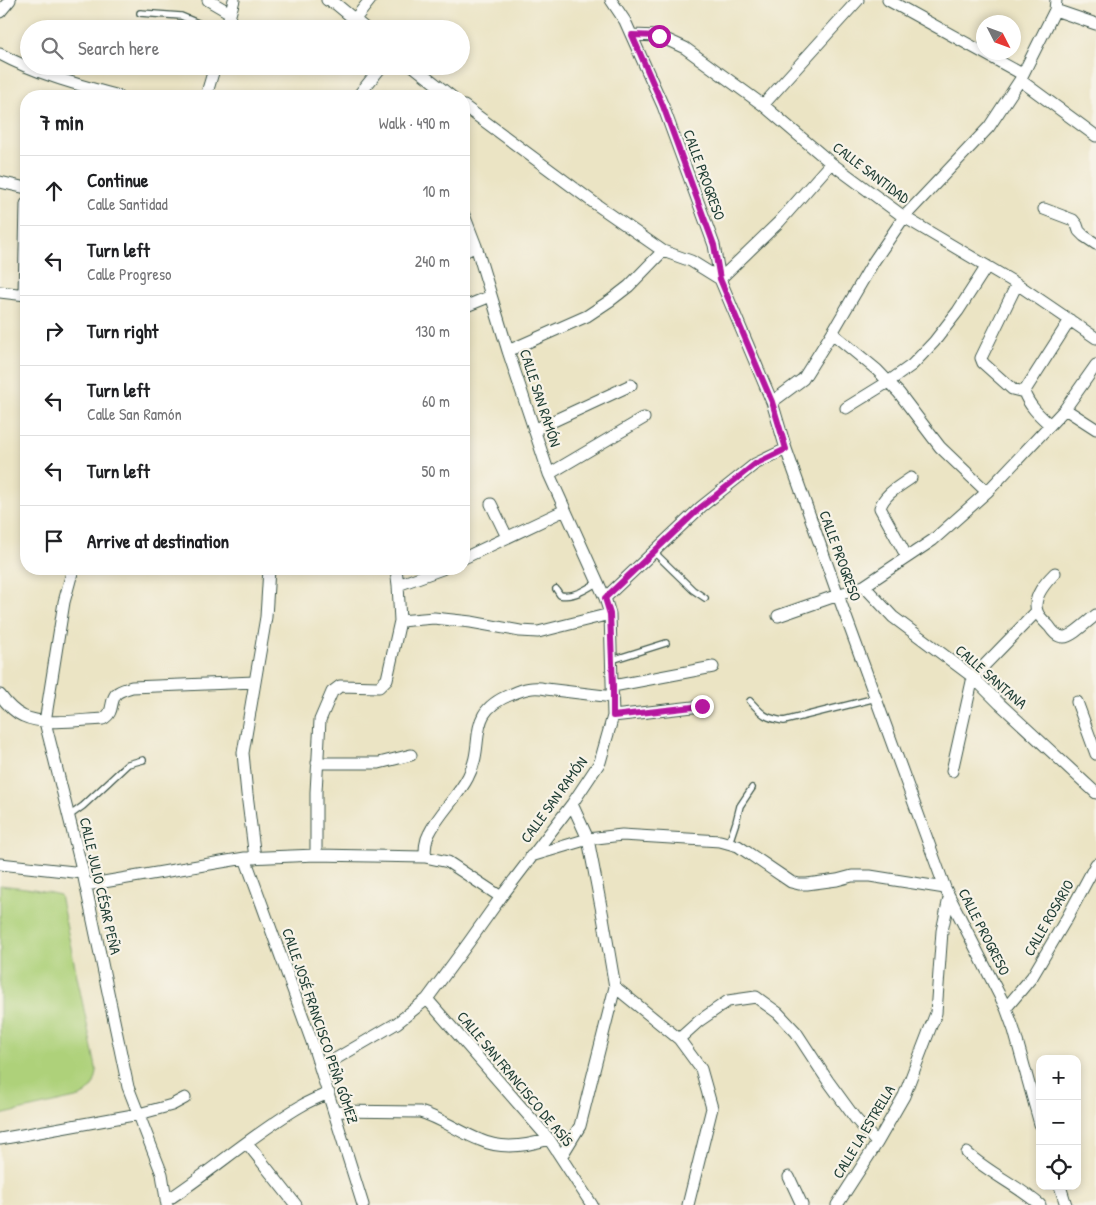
<!DOCTYPE html>
<meta charset="utf-8">
<style>
body{margin:0;font-family:"Patrick Hand",sans-serif;background:#f6f6f6;color:#202124}
.controls{position:absolute;right:15px;bottom:15px;display:grid;overflow:hidden;border-radius:10px;box-shadow:0 2px 8px #0003}
.controls button{width:45px;height:45px;display:grid;place-items:center;padding:0;border:0;border-bottom:1px solid #e0e0e0;background:#fff;color:#202124;font:25px sans-serif}
.compass{position:absolute;left:976px;top:15px;width:45px;height:45px;border-radius:50%;background:#fff;box-shadow:0 2px 8px #0003;rotate:132deg}
.stop{position:absolute;width:15px;height:15px;margin:-11px;border:4px solid #b5179e;border-radius:50%;background:#fff}
.stop.end{background:#b5179e;border-color:#fff;box-shadow:0 1px 5px #0008}
.list{margin:0;padding:0;list-style:none}
h2{display:flex;justify-content:space-between;align-items:center;height:65px;margin:0;padding:0 20px;font-size:21px}
h2 small{font-size:16px;font-weight:400;color:#757577}
.list li{display:grid;grid-template-columns:32px 1fr auto;gap:15px;align-items:center;box-sizing:border-box;height:70px;padding:0 20px;border-top:1px solid #e0e0e0}
.list b{display:block;font-size:19px;white-space:nowrap}
.list p{margin:0;font-size:16px;white-space:nowrap;color:#757577}
.list em{font-size:16px;font-style:normal;color:#757577}
.icon{flex:none;width:28px;height:28px;fill:none;stroke:currentColor;stroke-width:2;stroke-linecap:round;stroke-linejoin:round}
.map{position:relative;flex:none;width:1096px;height:1205px;overflow:hidden}
.search{position:absolute;background:#fff;box-shadow:0 2px 8px #0003;left:20px;top:20px;width:450px;height:55px;display:flex;align-items:center;gap:12px;box-sizing:border-box;padding:0 18px;border-radius:28px;color:#757577;font-size:19px}
.panel{position:absolute;background:#fff;box-shadow:0 2px 8px #0003;left:20px;top:90px;width:450px;height:485px;border-radius:20px}
.map>svg:first-child{display:block}
.pitch{fill:#aed17a;stroke:#668757}
.lines{fill:none;stroke-linecap:round;stroke-linejoin:round}
.lane-casing{stroke:#3e564a;stroke-width:8}
.street-casing{stroke:#3e564a;stroke-width:13}
.lane{stroke:#fff;stroke-width:5.5}
.street{stroke:#fff;stroke-width:11}
.route{stroke:#b5179e;stroke-width:6}
.labels{text-anchor:middle;stroke-width:4.5;stroke-linejoin:round;paint-order:stroke}
.street-label{font-size:15px;fill:#1f3d34;stroke:#f7f3e8}
</style>
<div class="map">
<svg width="1096" height="1205" viewBox="0 0 1096 1205">
<rect width="100%" height="100%" fill="#f7f3e8"/>
<filter id="ink" filterUnits="userSpaceOnUse"><feTurbulence type="fractalNoise" baseFrequency=".02" numOctaves="2"/><feDisplacementMap in="SourceGraphic" scale="10" xChannelSelector="R" yChannelSelector="G"/><feConvolveMatrix kernelMatrix="1 2 1 2 8 2 1 2 1" color-interpolation-filters="sRGB"/></filter>
<filter id="wash" filterUnits="userSpaceOnUse"><feTurbulence type="fractalNoise" baseFrequency=".0096" numOctaves="4" result="noise"/><feDisplacementMap in="SourceGraphic" scale="20" xChannelSelector="R" yChannelSelector="G"/><feGaussianBlur stdDeviation="1.12" result="paint"/><feColorMatrix in="noise" values="0 0 0 0 0 0 0 0 0 0 0 0 0 0 0 0 0 1.4 0 .05"/><feComposite in="paint" operator="in"/></filter>
<g filter="url(#wash)">
<rect width="100%" height="100%" fill="#ebe4c4"/>
<path class="pitch" d="M0,885L34,889L60,895L97,1072C95,1084 91,1092 80,1097L0,1115Z"/>
</g>
<g filter="url(#ink)">
<g class="lines">
<g class="lane-casing">
<path id="lane" d="M140,13L181,16L212,29
M654,552L693,590L705,598
M556,589L560,595C573,598 587,589 598,582
M612,660L666,643
M750,701C763,715 765,718 784,721L876,698
M69,816L83,806L128,764L143,760
M729,843L736,822L740,806L752,788"/>
</g>
<g class="street-casing">
<path id="street" d="M208,0L230,13
M327,0L336,4L366,29
M611,0L625,21L663,106L714,245L720,279L772,402L786,449L838,595L945,888L1006,1008L1014,1030L1040,1124
M888,0L1022,74
M1055,10L1096,24
M0,12L10,0
M355,19L370,0
M226,29L234,0
M632,35L659,36L685,48L763,105L831,163L904,217L1017,284L1096,338
M0,54C37,74 79,85 119,96
M413,66L451,96
M1020,80L1096,136
M206,96L215,66
M358,96L382,66
M763,105L858,0
M464,106L597,205L663,251L691,261L720,279L779,222L831,163
M0,182L26,188
M1044,209L1073,220L1077,225L1079,231L1084,236L1096,244
M464,252L476,246
M1017,284L981,358L983,363L1012,389L1024,392
M0,292L26,295
M24,294L26,204
M464,307L491,296
M832,333L877,370L899,393L940,447L987,492
M508,351L587,316L611,300L629,286L663,251
M1024,392L1070,320
M1024,392C1029,406 1039,415 1050,425
M772,402L803,379L832,333L874,261L904,217L989,127L1020,80L1055,10L1056,0
M846,408L888,382L912,365L934,342L958,311L987,266
M1065,409L1096,429
M534,430L631,385
M549,474L644,418
M491,504L507,537
M907,557L880,508C884,494 900,486 911,478
M464,558L565,510
M73,569L64,602L45,722L83,873L128,1087L162,1174L167,1205
M1055,573C1046,582 1032,597 1037,611C1038,616 1045,622 1049,626C1053,632 1057,637 1064,637C1072,637 1089,620 1096,615
M398,585L442,569
M864,586L893,617L973,677L1000,704L1096,793
M605,598L701,507L755,464L786,449
M778,616L864,586L933,540L987,492L1065,409L1096,365
M400,621L434,618L471,622L520,631L538,632L610,614
M613,686L713,667
M0,695C6,703 14,712 23,716C44,726 80,720 103,719C115,712 109,703 116,694C120,690 126,689 132,687L255,682
M1077,702L1096,754
M613,716L702,706
M317,763H379L411,755
M952,771L973,677L1037,611
M316,855V792L320,720L332,692L340,686L379,687L387,679L400,621L398,585L396,569
M531,856L588,839L622,835L720,841L738,846L791,882L799,884H807L837,880L852,876H870L945,888
M425,857C425,849 425,841 429,834C439,813 458,797 468,777C487,742 463,713 512,694C524,689 533,686 546,689L613,697
M245,858L312,1042L363,1205
M255,858L247,794L243,753L266,617L269,569
M0,864L83,873
M86,885L245,858L316,855L425,857L448,862L501,897
M615,987L679,1039L701,1069L712,1108L688,1205
M427,999L549,1139L592,1205
M1006,1008L1032,977L1068,916L1096,864
M679,1039L699,1021L728,1001L756,997L778,1013L796,1032L828,1081L855,1118L877,1143
M320,1068L397,1023L427,999L469,942L501,897L572,804L600,762L613,716L610,614L605,598L549,474L508,351L476,246L464,215
M334,1111L420,1112C441,1118 459,1132 480,1140C502,1150 527,1146 549,1139
M0,1139L139,1114L172,1105L185,1098
M247,1143L296,1205
M967,1153C989,1173 1017,1185 1040,1205
M561,1157L580,1126L615,987L603,917L588,839L572,804
M789,1177L802,1205
M1060,1186L1066,1205
M166,1201C212,1171 253,1134 301,1106C309,1101 319,1097 329,1093
M837,1205L877,1143L904,1096L936,1013L942,931L949,898"/>
</g>
<use href="#lane" class="lane"/>
<use href="#street" class="street"/>
</g>
</g>
<g class="lines" filter="url(#ink)">
<path class="route" d="M659,36L632,35L663,106L714,245L720,279L772,402L786,449L755,464L701,507L605,598L610,614L613,686V716L702,706"/>
</g>
<g class="labels">
<g class="street-label">
<text transform="translate(871 173) rotate(37)" y="5">CALLE SANTIDAD</text>
<text transform="translate(704 175) rotate(70)" y="5">CALLE PROGRESO</text>
<text transform="translate(540 398) rotate(72)" y="5">CALLE SAN RAMÓN</text>
<text transform="translate(840 556) rotate(70)" y="5">CALLE PROGRESO</text>
<text transform="translate(991 677) rotate(41)" y="5">CALLE SANTANA</text>
<text transform="translate(554 800) rotate(-54)" y="5">CALLE SAN RAMÓN</text>
<text transform="translate(100 886) rotate(77)" y="5">CALLE JULIO CÉSAR PEÑA</text>
<text transform="translate(1049 918) rotate(-60)" y="5">CALLE ROSARIO</text>
<text transform="translate(984 932) rotate(63)" y="5">CALLE PROGRESO</text>
<text transform="translate(320 1026) rotate(71)" y="5">CALLE JOSÉ FRANCISCO PEÑA GÓMEZ</text>
<text transform="translate(515 1079) rotate(50)" y="5">CALLE SAN FRANCISCO DE ASÍS</text>
<text transform="translate(864 1132) rotate(-59)" y="5">CALLE LA ESTRELLA</text>
</g>
</g>
</svg>
<div class="controls">
<button>+</button>
<button>−</button>
<button><svg class="icon" aria-label="locate" viewBox="0 0 24 24"><circle cx="12" cy="12" r="6"/><path d="M12 2v4M12 18v4M2 12h4M18 12h4"/></svg></button>
</div>
<svg class="compass" viewBox="-18 -18 36 36"><path d="M0-13l5 13h-10z" fill="#e53935"/><path d="M0 13l5-13h-10z" fill="#757577"/></svg>
<div class="stop" style="left:659px;top:36px"></div>
<div class="stop end" style="left:702px;top:706px"></div>
<div class="search"><svg class="icon" aria-label="search" viewBox="0 0 24 24"><circle cx="10" cy="10" r="6"/><path d="M15 15l6 6"/></svg>Search here</div>
<section class="panel">
<h2>7 min<small>Walk · 490 m</small></h2>
<ul class="list">
<li><svg class="icon" aria-label="ahead" viewBox="0 0 24 24"><path d="M12 20V5M6 11l6-6 6 6"/></svg><div><b>Continue</b><p>Calle Santidad</p></div><em>10 m</em></li>
<li><svg class="icon" aria-label="left" viewBox="0 0 24 24"><path d="M17 20v-9H6M10 6l-5 5 5 5"/></svg><div><b>Turn left</b><p>Calle Progreso</p></div><em>240 m</em></li>
<li><svg class="icon" aria-label="right" viewBox="0 0 24 24"><path d="M7 20v-9h11M14 6l5 5-5 5"/></svg><div><b>Turn right</b></div><em>130 m</em></li>
<li><svg class="icon" aria-label="left" viewBox="0 0 24 24"><path d="M17 20v-9H6M10 6l-5 5 5 5"/></svg><div><b>Turn left</b><p>Calle San Ramón</p></div><em>60 m</em></li>
<li><svg class="icon" aria-label="left" viewBox="0 0 24 24"><path d="M17 20v-9H6M10 6l-5 5 5 5"/></svg><div><b>Turn left</b></div><em>50 m</em></li>
<li><svg class="icon" aria-label="arrive" viewBox="0 0 24 24"><path d="M6 21V4h12l-3 4 3 4H6"/></svg><div><b>Arrive at destination</b></div></li>
</ul>
</section>
</div>
